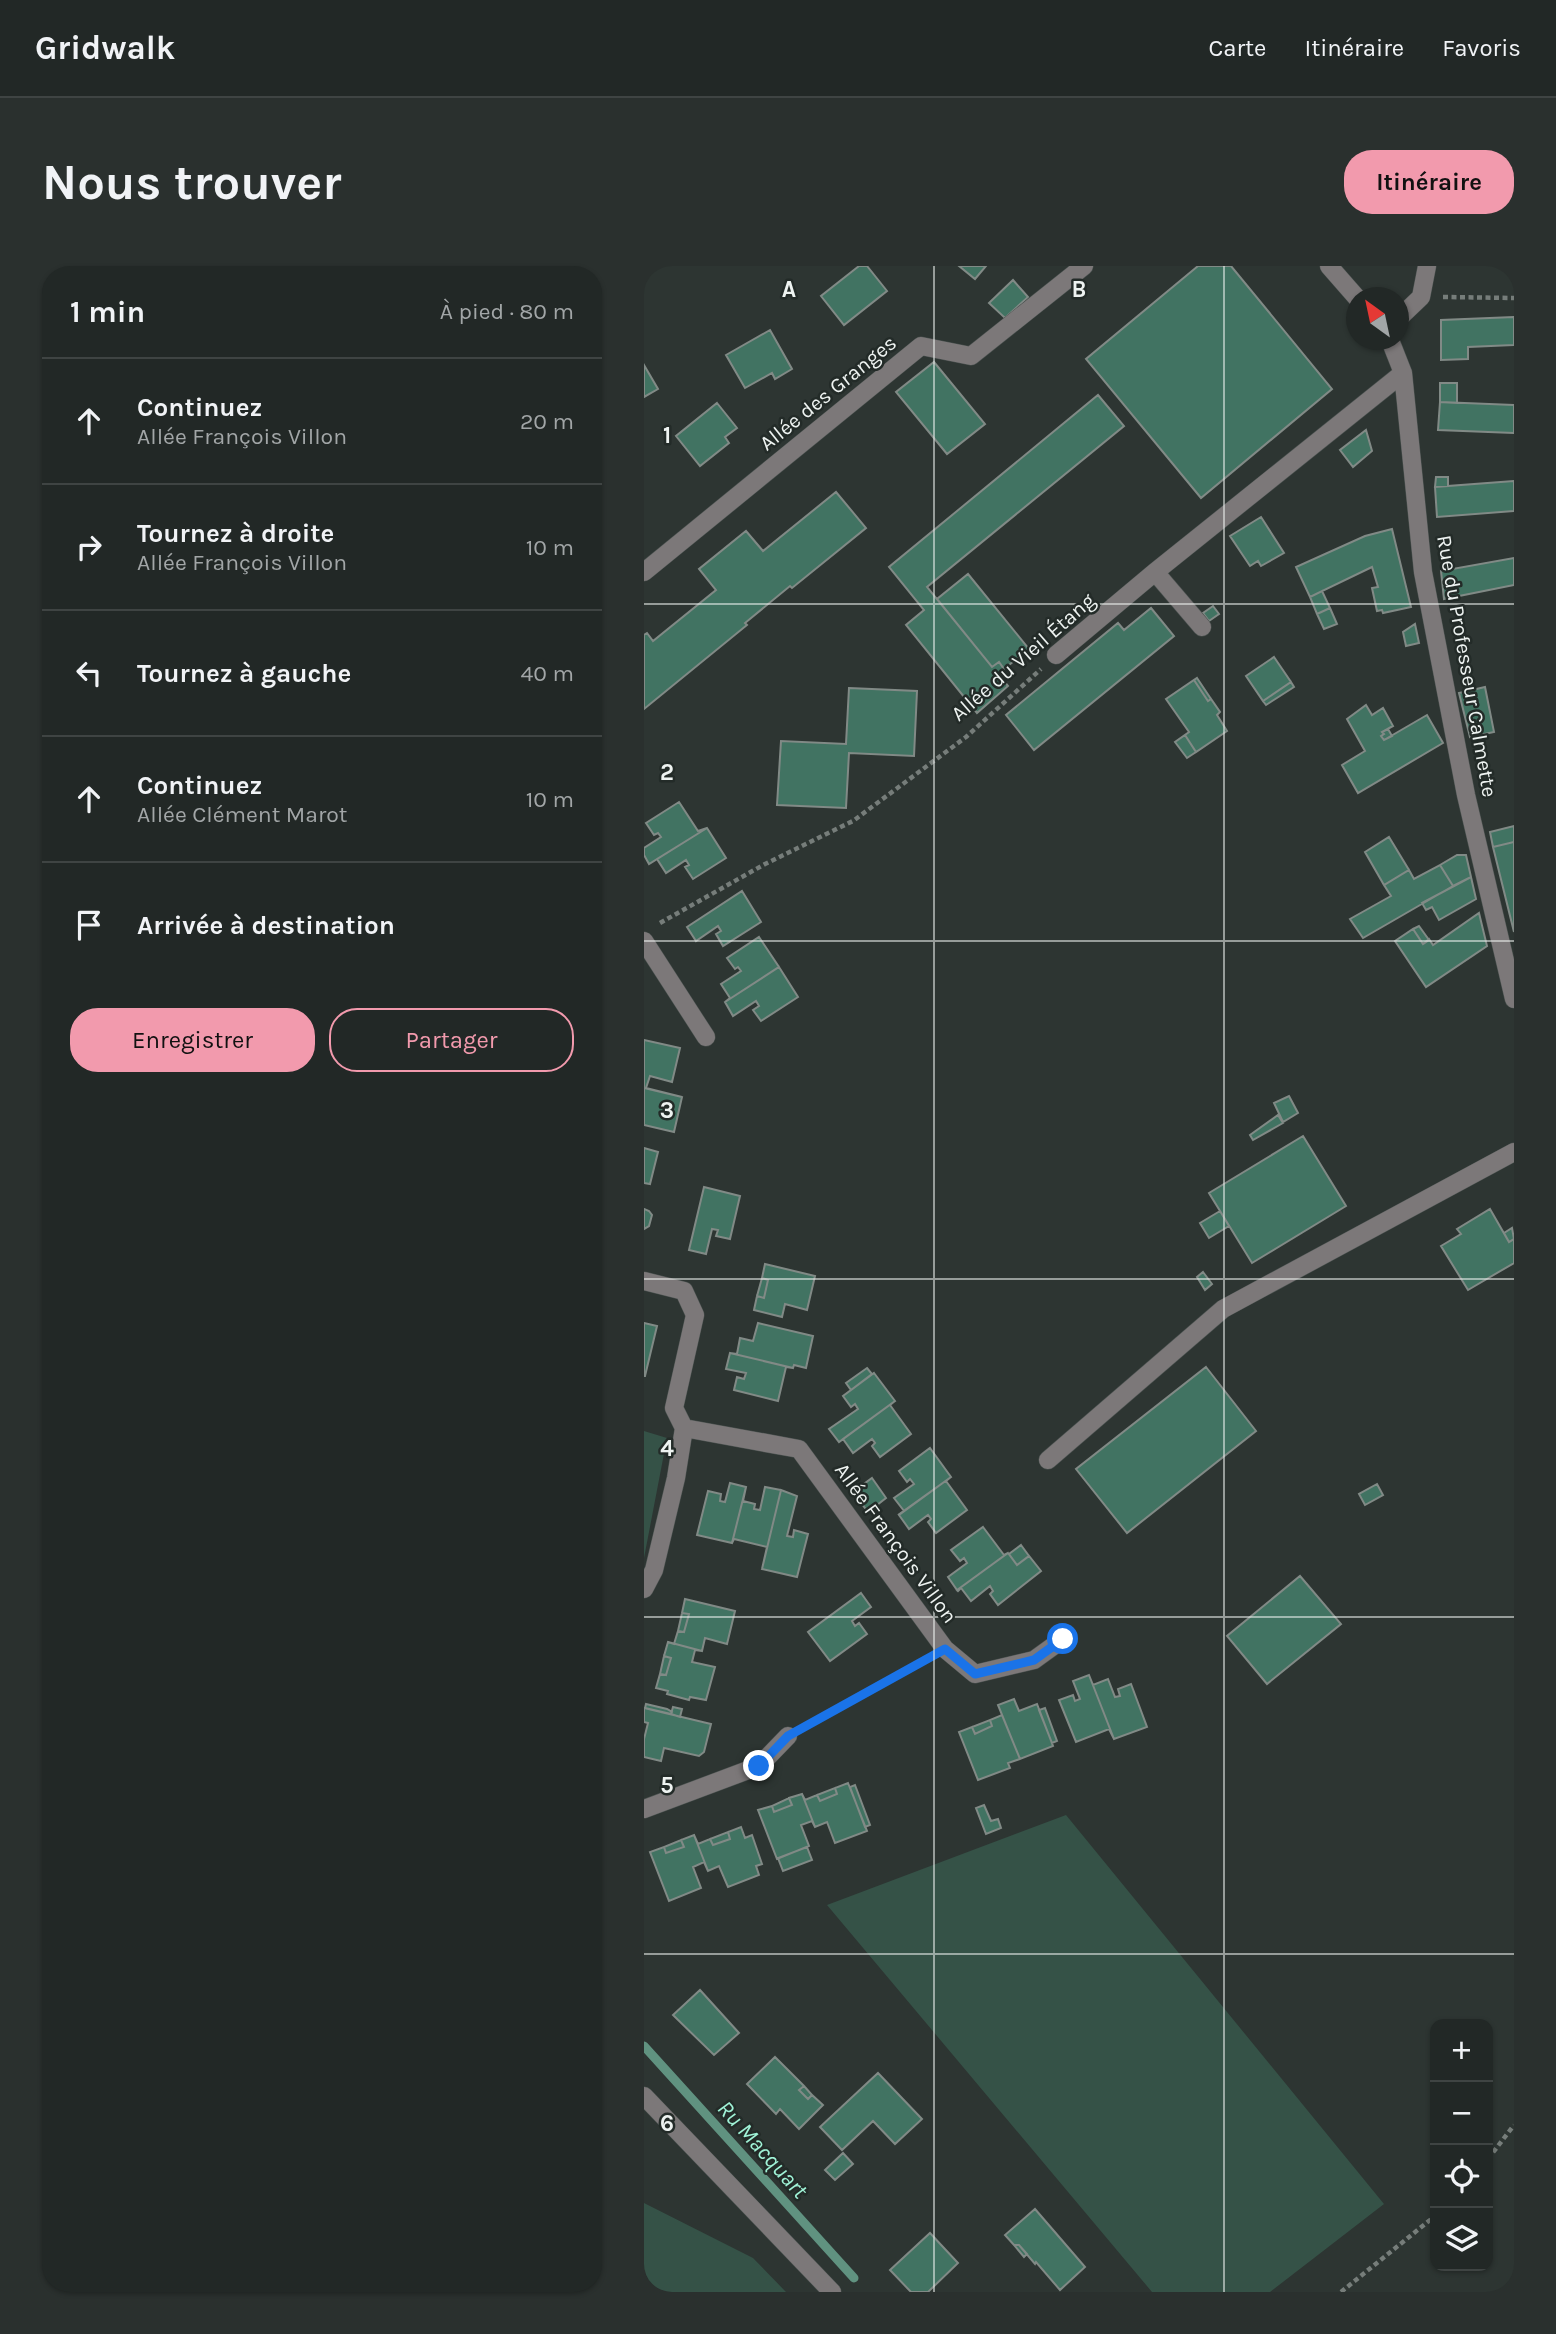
<!DOCTYPE html>
<html lang="fr">
<meta charset="utf-8">
<style>
body{margin:0;font-family:Karla,sans-serif;background:#2a302e;color:#f1f3f6}
.controls{position:absolute;right:21px;bottom:21px;display:grid;overflow:hidden;border-radius:14px;box-shadow:0 2px 5px #0004}
.controls button{width:63px;height:63px;display:grid;place-items:center;padding:0;border:0;border-bottom:2px solid #3f4443;background:#222826;color:#f1f3f6;font:35px sans-serif}
.compass{position:absolute;left:702px;top:21px;width:63px;height:63px;border-radius:50%;background:#222826;box-shadow:0 2px 5px #0004;rotate:327deg}
.stop{position:absolute;width:21px;height:21px;margin:-16px;border:5px solid #1a73e8;border-radius:50%;background:#fff}
.stop.end{background:#1a73e8;border-color:#fff;box-shadow:0 2px 7px #0008}
.list{margin:0;padding:0;list-style:none}
h2{display:flex;justify-content:space-between;align-items:center;height:91px;margin:0;padding:0 28px;font-size:30px}
h2 small{font-size:23px;font-weight:400;color:#a2a6a7}
.list li{display:grid;grid-template-columns:46px 1fr auto;gap:21px;align-items:center;box-sizing:border-box;height:126px;padding:0 28px;border-top:2px solid #3f4443}
.list b{display:block;font-size:26px;white-space:nowrap}
.list p{margin:0;font-size:23px;white-space:nowrap;color:#a2a6a7}
.list em{font-size:23px;font-style:normal;color:#a2a6a7}
.actions{display:flex;gap:14px;padding:21px 28px}
.actions a{flex:1;padding:16px 0;border:2px solid #f29aad;border-radius:28px;text-align:center;font-size:24px;color:#f29aad}
.actions .main{background:#f29aad;color:#111}
.icon{flex:none;width:38px;height:38px;fill:none;stroke:currentColor;stroke-width:2;stroke-linecap:round;stroke-linejoin:round}
.map{position:relative;flex:none;width:870px;height:2026px;overflow:hidden;border-radius:28px}
header{display:flex;align-items:center;gap:42px;box-sizing:border-box;height:98px;padding:0 35px;background:#222826;border-bottom:2px solid #3f4443}
header strong{font-size:33px}
nav{display:flex;gap:38px;margin-inline-start:auto;font-size:24px}
.intro{display:flex;align-items:center;justify-content:space-between;box-sizing:border-box;height:168px;padding:0 42px}
h1{margin:0;font-size:49px}
.button{padding:18px 32px;border-radius:28px;background:#f29aad;color:#111;font-size:24px;font-weight:700}
main{display:flex;gap:42px;padding:0 42px}
aside{flex:1;background:#222826;border-radius:28px;box-shadow:0 2px 5px #0004}
.map>svg:first-child{display:block}
.green{fill:#355247}
.lines{fill:none;stroke-linecap:round;stroke-linejoin:round}
.stream{stroke:#609280;stroke-width:9}
.building{fill:#417362;stroke:#818a86;stroke-width:2}
.minor-casing{stroke:#4c5351;stroke-width:19}
.path{stroke:#767d7a;stroke-width:4.5;stroke-dasharray:5 3.5;stroke-linecap:butt}
.minor{stroke:#7c7879;stroke-width:18}
.route{stroke:#1a73e8;stroke-width:9}
.grid{fill:none;stroke:#eef3f1;stroke-width:2;stroke-opacity:0.55}
.labels{text-anchor:middle;stroke-width:5;stroke-linejoin:round;paint-order:stroke}
.street-label{font-size:21px;fill:#eef3f1;stroke:#232b28}
.water-label{font-size:23px;font-style:italic;fill:#a0f3d7;stroke:#232b28}
.grid-label{font-size:23px;text-anchor:middle;font-weight:bold;fill:#eef3f1;stroke:#232b28;stroke-width:5;stroke-linejoin:round;paint-order:stroke}
</style>
<header>
<strong>Gridwalk</strong>
<nav><a>Carte</a><a>Itinéraire</a><a>Favoris</a></nav>
</header>
<div class="intro"><h1>Nous trouver</h1><a class="button">Itinéraire</a></div>
<main>
<aside>
<h2>1 min<small>À pied · 80 m</small></h2>
<ul class="list">
<li><svg class="icon" aria-label="ahead" viewBox="0 0 24 24"><path d="M12 20V5M6 11l6-6 6 6"/></svg><div><b>Continuez</b><p>Allée François Villon</p></div><em>20 m</em></li>
<li><svg class="icon" aria-label="right" viewBox="0 0 24 24"><path d="M7 20v-9h11M14 6l5 5-5 5"/></svg><div><b>Tournez à droite</b><p>Allée François Villon</p></div><em>10 m</em></li>
<li><svg class="icon" aria-label="left" viewBox="0 0 24 24"><path d="M17 20v-9H6M10 6l-5 5 5 5"/></svg><div><b>Tournez à gauche</b></div><em>40 m</em></li>
<li><svg class="icon" aria-label="ahead" viewBox="0 0 24 24"><path d="M12 20V5M6 11l6-6 6 6"/></svg><div><b>Continuez</b><p>Allée Clément Marot</p></div><em>10 m</em></li>
<li><svg class="icon" aria-label="arrive" viewBox="0 0 24 24"><path d="M6 21V4h12l-3 4 3 4H6"/></svg><div><b>Arrivée à destination</b></div></li>
</ul>
<div class="actions"><a class="main">Enregistrer</a><a>Partager</a></div>
</aside>
<div class="map">
<svg width="870" height="2026" viewBox="0 0 870 2026">
<rect width="100%" height="100%" fill="#2d3532"/>
<path class="green" d="M0,1165L23,1172L0,1292Z
M422,1549L740,1938L626,2026H508L183,1639Z
M0,1937L109,1992L142,2026H0Z"/>
<g class="lines">
<path class="stream" d="M0,1780L210,2012"/>
</g>
<path class="building" d="M215,0H223L243,25L200,59L177,30Z
M315,0H342L331,13Z
M554,0H587L688,123L557,232L442,93Z
M369,14L384,31L361,52L345,37Z
M870,51V79L824,81V93L797,94V54Z
M126,64L148,103L131,113L128,107L101,122L82,89Z
M290,96L341,158L303,188L252,126Z
M0,99L14,123L0,131Z
M796,117H813V137L796,136Z
M454,129L480,160L283,321L348,401L355,396L360,403L354,408L364,420L333,447L262,359L280,344L245,301Z
M796,136L870,139V167L794,164Z
M73,137L93,162L81,171L85,177L56,200L32,170Z
M722,164L728,185L709,201L696,184Z
M792,211H804V220L791,221Z
M870,215V245L793,251L791,221Z
M192,226L222,262L148,322L146,320L101,357L103,359L0,443V369L3,367L9,375L72,324L55,303L102,265L119,285Z
M617,251L640,287L617,300L614,295L606,300L586,270Z
M748,263L767,341L739,347L738,344L733,345L728,322L734,321L728,301L666,331L652,301L721,270Z
M870,292V319L800,333L797,305Z
M324,308L385,383L360,403L355,396L348,401L293,333Z
M678,325L686,342L673,348L666,331Z
M569,340L575,348L565,355L559,347Z
M507,342L530,370L390,484L362,449L474,357L480,364Z
M686,342L693,358L680,363L673,348Z
M771,358L775,377L762,380L759,366Z
M630,391L647,416L619,435L602,410Z
M553,412L567,433L564,435L550,414Z
M550,414L564,435L567,433L576,446L573,449L583,465L552,486L541,469L545,466L522,433Z
M647,416L650,421L622,439L619,435Z
M841,421L850,466L826,471L815,427Z
M205,422L273,425L270,490L205,487L202,542L133,539L137,475L202,478Z
M722,439L728,449L739,442L749,460L738,466L740,468L737,470L740,474L783,449L799,477L714,527L698,499L721,485L703,453Z
M744,463L748,470L740,474L737,470L740,468L738,466Z
M541,469L552,486L543,492L531,476Z
M35,536L54,565L63,562L5,598L0,589V582L17,571L14,567L10,569L2,557Z
M870,560V576L849,581L846,566Z
M63,562L82,592L49,613L41,601L45,599L42,594L22,607L13,593Z
M745,571L765,604L740,619L721,586Z
M870,576V666L849,581Z
M813,589H822L827,611L809,620L796,599Z
M796,599L809,620L719,672L706,653L747,630L740,619L765,604L770,613Z
M827,611L832,633L795,654L788,641L782,644L778,637Z
M98,625L117,656L79,680L72,668L77,665L74,660L52,675L43,661Z
M835,647L843,680L782,721L751,675L769,663L779,678L785,673L789,679Z
M775,660L785,674L779,678L769,663Z
M115,671L135,701L81,736L86,732L77,718L97,705L94,701L91,703L83,692Z
M135,701L154,731L117,755L109,744L115,740L112,735L89,750L81,736Z
M0,774L36,782L28,816L6,810L2,822L38,831L0,822Z
M0,822L38,831L30,866L0,859Z
M645,830L654,847L639,856L630,837Z
M634,849L639,857L609,874L606,869Z
M659,870L702,940L608,997L565,927Z
M0,882L14,886L6,918L0,917Z
M60,921L96,930L86,973L72,970L74,964L68,963L62,988L45,984Z
M0,943L5,945L8,949L5,960L0,963Z
M846,943L865,976L870,973V997L824,1024L797,980L817,968L813,963Z
M576,945L585,960L565,972L556,957Z
M868,962L870,973L865,976L860,967Z
M121,998L171,1010L163,1044L141,1038L138,1051L110,1044L113,1030L120,1032L124,1014L118,1012Z
M559,1006L568,1018L561,1024L553,1011Z
M118,1012L124,1014L120,1032L113,1030Z
M0,1057L13,1060L1,1110H0Z
M114,1057L169,1070L162,1102L150,1099L149,1102L86,1087L93,1088L96,1072L109,1075Z
M86,1087L149,1102L142,1101L134,1135L90,1124L93,1111L100,1113L102,1107L82,1103Z
M562,1101L612,1165L483,1267L432,1203Z
M223,1102L228,1108L207,1124L202,1117Z
M230,1107L251,1135L195,1176L185,1163L214,1143L211,1138L207,1141L199,1130Z
M251,1135L246,1139L267,1168L236,1191L228,1180L231,1177L228,1173L209,1187L199,1173Z
M286,1182L307,1211L254,1249L260,1245L250,1232L270,1218L266,1213L263,1216L255,1205Z
M307,1211L302,1215L323,1244L292,1267L284,1256L287,1253L284,1249L265,1263L255,1249Z
M228,1212L242,1232L224,1246L209,1226Z
M86,1217L102,1221L88,1277L53,1269L64,1225L77,1228L76,1235L81,1236Z
M733,1218L739,1229L721,1239L715,1228Z
M102,1221L99,1235L111,1238L110,1243L116,1244L121,1221L137,1224L118,1303L123,1281L90,1273L88,1277Z
M137,1224L153,1230L143,1270L149,1271L150,1264L164,1268L153,1311L118,1303Z
M339,1261L360,1289L364,1287L313,1324L304,1311L323,1297L320,1292L316,1295L307,1284Z
M377,1279L385,1290L373,1299L365,1288Z
M364,1287L373,1299L385,1290L397,1305L354,1339L346,1328L349,1325L346,1320L327,1335L317,1322L314,1325L313,1324Z
M656,1310L697,1358L623,1418L583,1370Z
M217,1327L227,1341L208,1355L211,1360L215,1357L223,1368L186,1395L164,1366Z
M41,1333L91,1345L83,1378L61,1372L58,1385L24,1376L30,1378L34,1365L40,1366L45,1348L38,1347Z
M38,1347L45,1348L40,1366L34,1365Z
M24,1376L58,1385L51,1384L48,1396L71,1401L62,1434L46,1431L45,1434L23,1428L24,1425L12,1422L16,1408L22,1409L27,1392L20,1390Z
M20,1390L27,1392L22,1409L16,1408Z
M445,1409L470,1473L465,1463L432,1476L415,1434L429,1429L431,1435L436,1433L429,1415Z
M445,1409L449,1419L464,1413L471,1431L476,1430L474,1423L487,1418L503,1461L470,1473Z
M370,1433L375,1445L393,1438L409,1480L376,1493L354,1439Z
M2,1438L23,1443L28,1446L27,1448L1,1442Z
M29,1441L38,1443L36,1451L27,1448Z
M0,1442L67,1458L60,1486L55,1490L20,1482L17,1495L0,1491V1473L4,1457L0,1456Z
M401,1442L413,1475L408,1477L395,1444Z
M358,1449L376,1493L364,1497L366,1502L334,1514L315,1466L328,1461L331,1468L348,1460L346,1454Z
M346,1454L348,1460L331,1468L328,1461Z
M204,1517L223,1565L191,1577L183,1556L171,1561L158,1528L161,1534L173,1529L176,1535L193,1528L191,1522Z
M211,1519L226,1559L221,1561L206,1521Z
M191,1522L193,1528L176,1535L173,1529Z
M158,1528L171,1561L168,1555L157,1559L165,1580L133,1593L114,1544L128,1540L130,1546L148,1539L145,1532Z
M145,1532L148,1539L130,1546L128,1540Z
M340,1539L347,1555L354,1553L357,1562L342,1568L332,1542Z
M97,1561L101,1572L108,1569L118,1598L112,1600L115,1609L84,1621L75,1600L64,1605L50,1569L54,1578L66,1573L69,1579L86,1573L84,1566Z
M84,1566L86,1573L69,1579L66,1573Z
M50,1569L64,1605L60,1596L49,1601L57,1622L25,1635L6,1586L20,1581L22,1587L40,1581L37,1574Z
M37,1574L40,1581L22,1587L20,1581Z
M163,1581L168,1594L139,1605L134,1592Z
M56,1724L95,1767L70,1789L29,1749Z
M131,1791L160,1820L155,1824L164,1833L168,1829L179,1839L155,1863L136,1843L132,1848L103,1818Z
M234,1807L278,1853L251,1878L229,1855L198,1884L176,1861Z
M160,1820L168,1829L164,1833L155,1824Z
M199,1887L209,1898L191,1914L181,1904Z
M391,1943L441,2001L416,2024L392,1996L391,1998L375,1979H370L361,1969Z
M286,1967L314,1997L284,2026H267L246,2004Z
M370,1979H375L383,1988L380,1991Z"/>
<g class="lines">
<g class="minor-casing">
<path id="minor" d="M685,0L713,32
M754,53L777,31L783,0
M746,74L759,107L779,306L822,529L870,733
M0,306L277,80L327,90L440,0
M511,306L558,361
M412,389L511,306L759,107
M0,675L62,771
M0,1015L40,1025L51,1049L30,1142L40,1162L32,1212L10,1304L0,1323
M40,1162L155,1183L301,1383L331,1408L390,1394L419,1373
M404,1194L579,1043L870,886
M0,1543L115,1500L144,1470
M0,1830L188,2026"/>
</g>
<path class="path" d="M799,31L870,32
M16,657L121,598L209,555L322,471L397,403
M164,1459L282,1393
M844,1893L870,1859
M697,2026L791,1950"/>
<use href="#minor" class="minor"/>
</g>
<g class="lines">
<path class="route" d="M115,1500L144,1470L301,1383L331,1408L390,1394L419,1373"/>
</g>
<path class="grid" d="M290,0V2026M580,0V2026M0,338H870M0,675H870M0,1013H870M0,1351H870M0,1688H870"/>
<g class="labels">
<g class="street-label">
<text transform="translate(184 127) rotate(-39)" y="7">Allée des Granges</text>
<text transform="translate(379 391) rotate(-41)" y="7">Allée du Vieil Étang</text>
<text transform="translate(823 400) rotate(80)" y="7">Rue du Professeur Calmette</text>
<text transform="translate(252 1277) rotate(54)" y="7">Allée François Villon</text>
</g>
<g class="water-label">
<text transform="translate(119 1883) rotate(48)" y="8">Ru Macquart</text>
</g>
</g>
<g class="grid-label">
<text x="145" y="31">A</text>
<text x="435" y="31">B</text>
<text x="23" y="177">1</text>
<text x="23" y="514">2</text>
<text x="23" y="852">3</text>
<text x="23" y="1190">4</text>
<text x="23" y="1527">5</text>
<text x="23" y="1865">6</text>
</g>
</svg>
<div class="controls">
<button>+</button>
<button>−</button>
<button><svg class="icon" aria-label="locate" viewBox="0 0 24 24"><circle cx="12" cy="12" r="6"/><path d="M12 2v4M12 18v4M2 12h4M18 12h4"/></svg></button>
<button><svg class="icon" aria-label="layers" viewBox="0 0 24 24"><path d="M12 4l9 5-9 5-9-5zM3 14l9 5 9-5"/></svg></button>
</div>
<svg class="compass" viewBox="-18 -18 36 36"><path d="M0-13l5 13h-10z" fill="#e53935"/><path d="M0 13l5-13h-10z" fill="#a2a6a7"/></svg>
<div class="stop" style="left:419px;top:1373px"></div>
<div class="stop end" style="left:115px;top:1500px"></div>
</div>
</main>
